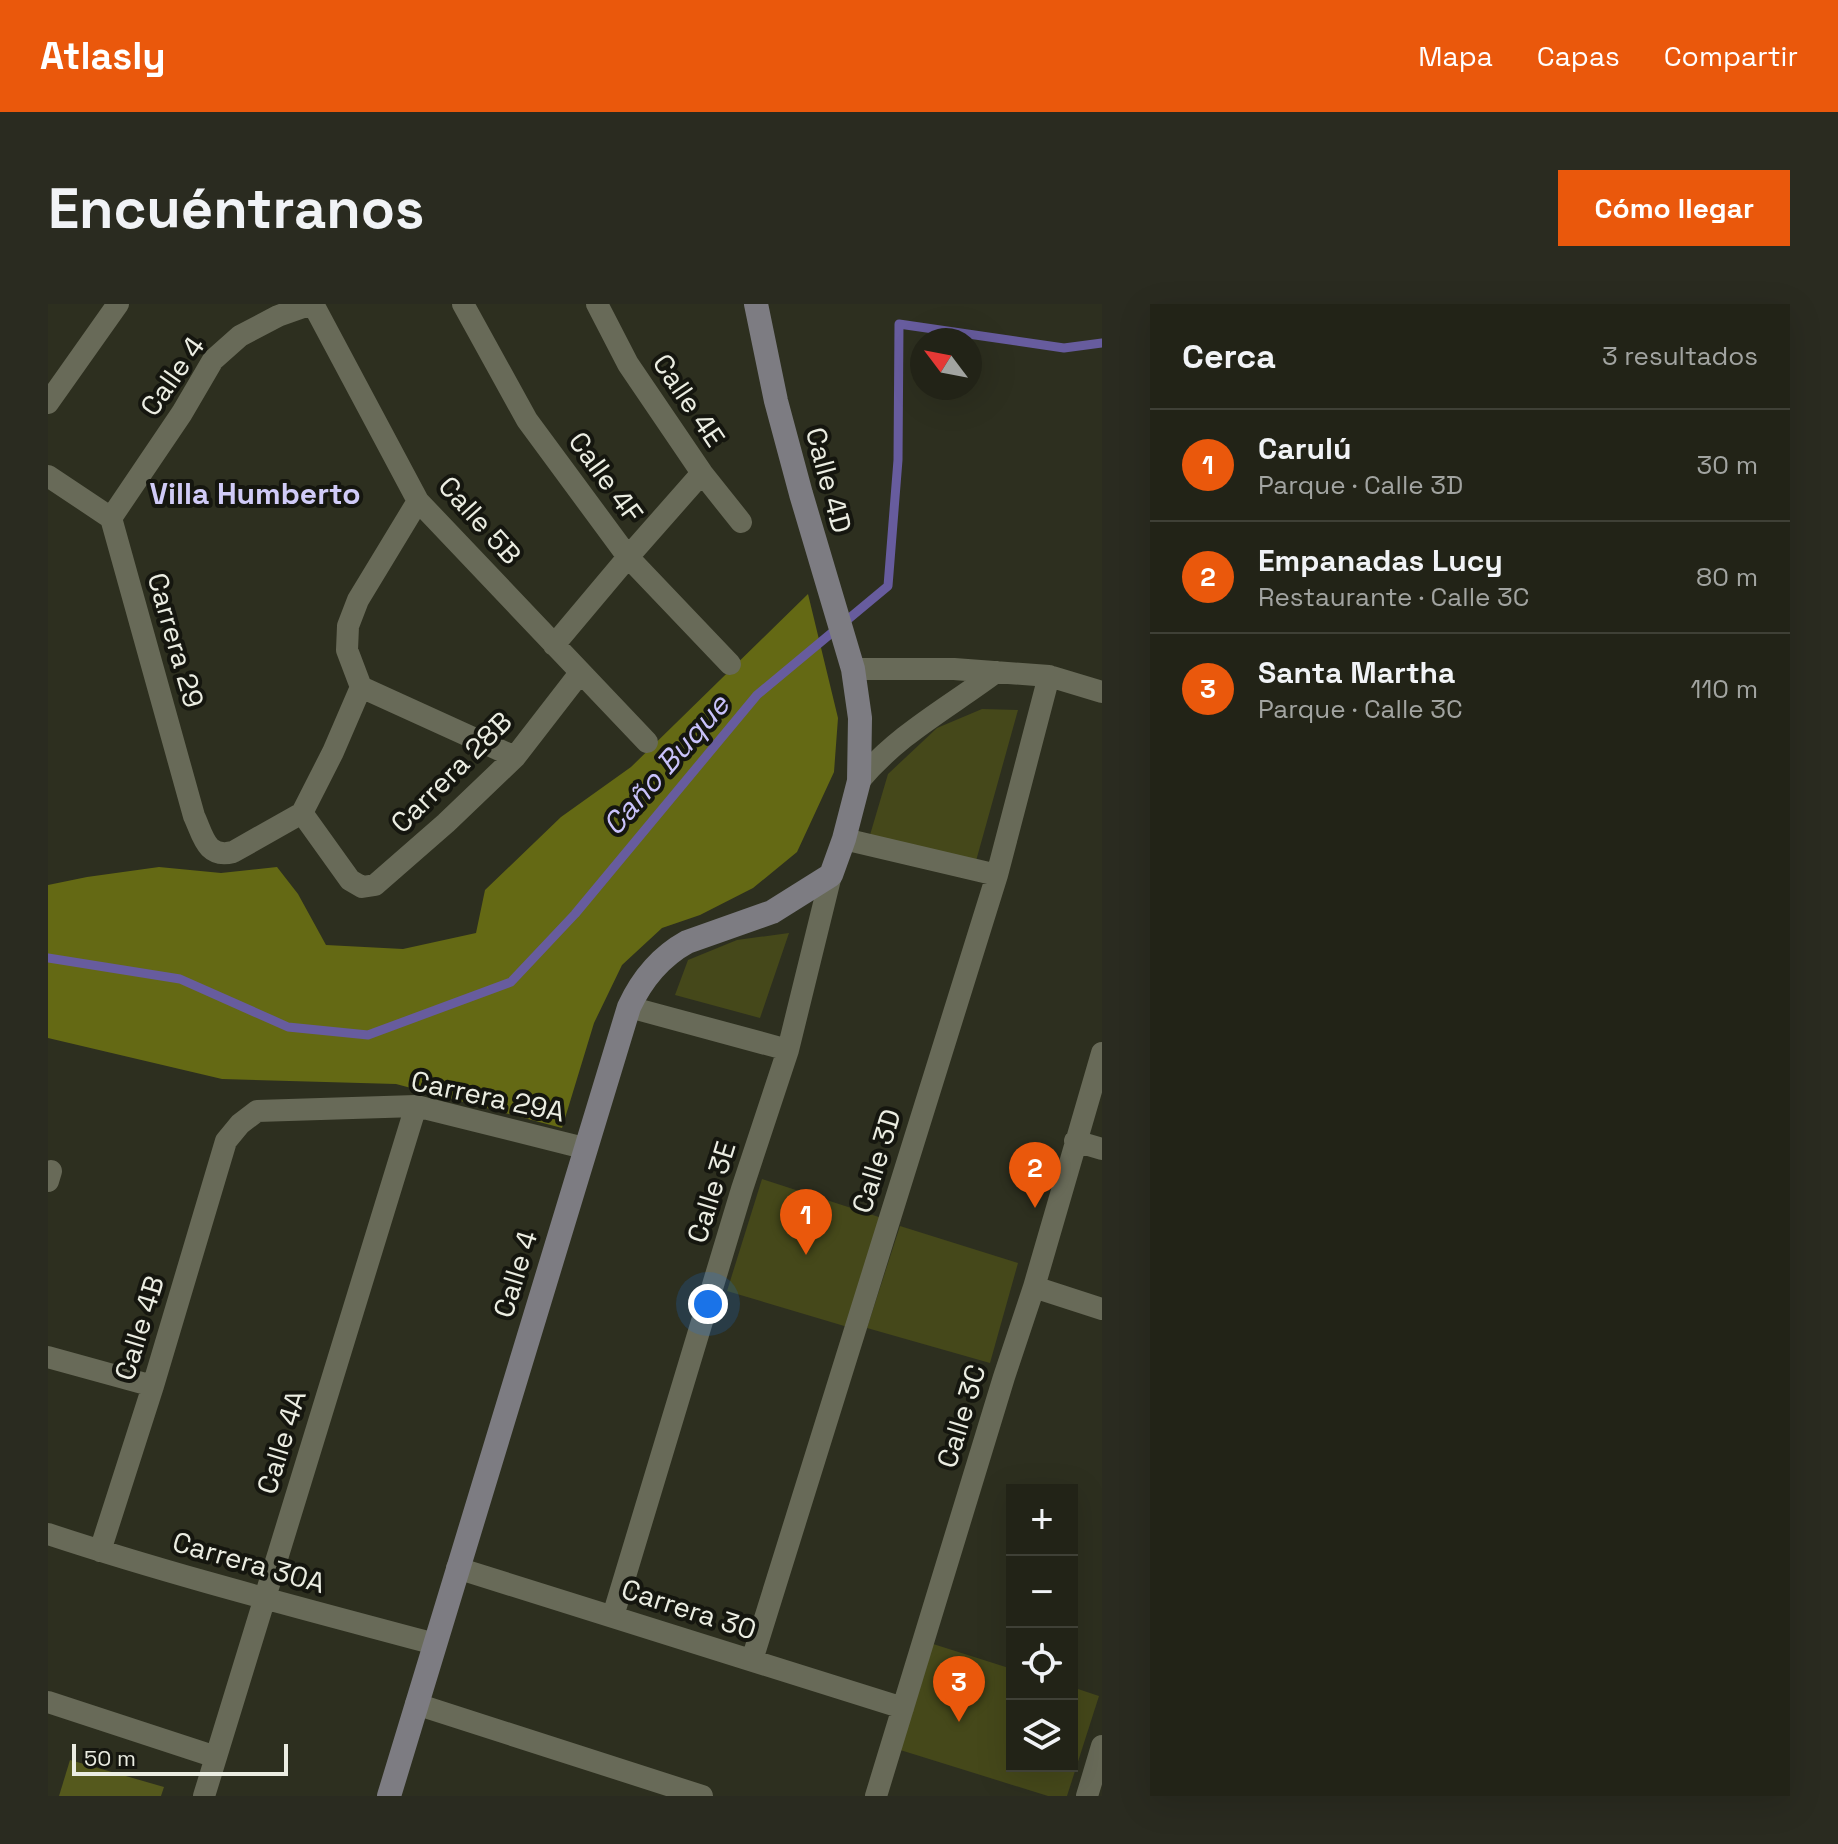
<!DOCTYPE html>
<html lang="es">
<meta charset="utf-8">
<style>
body{margin:0;font-family:"Space Grotesk",sans-serif;background:#2a2b20;color:#f1f3f6}
.controls{position:absolute;right:24px;bottom:24px;display:grid;overflow:hidden;border-radius:0px;box-shadow:0 8px 32px #0002}
.controls button{width:72px;height:72px;display:grid;place-items:center;padding:0;border:0;border-bottom:2px solid #3f4036;background:#222317;color:#f1f3f6;font:40px sans-serif}
.compass{position:absolute;left:862px;top:24px;width:72px;height:72px;border-radius:50%;background:#222317;box-shadow:0 8px 32px #0002;rotate:302deg}
.scale{position:absolute;left:24px;bottom:20px;width:216px;box-sizing:border-box;padding-left:8px;border:4px solid #ebede2;border-top:0;font-size:22px;line-height:28px;white-space:nowrap;color:#ebede2;-webkit-text-stroke:6px #15160f;paint-order:stroke}
.you{position:absolute;left:660px;top:1000px;width:28px;height:28px;margin:-20px;border:6px solid #fff;border-radius:50%;background:#1a73e8;box-shadow:0 0 0 12px #1a73e833}
.badge{display:grid;place-items:center;width:52px;height:52px;border-radius:50%;background:#ea580c;color:#fff;font-size:26px;font-weight:700}
.pin{position:absolute;translate:-50% -66px;filter:drop-shadow(0 2px 4px #0008)}
.pin::after{content:'';position:absolute;top:42px;width:28px;height:24px;background:inherit;clip-path:polygon(0 0,100% 0,50% 100%)}
.list{margin:0;padding:0;list-style:none}
h2{display:flex;justify-content:space-between;align-items:center;height:104px;margin:0;padding:0 32px;font-size:34px}
h2 small{font-size:26px;font-weight:400;color:#a2a4a1}
.list li{display:grid;grid-template-columns:52px 1fr auto;gap:24px;align-items:center;box-sizing:border-box;height:112px;padding:0 32px;border-top:2px solid #3f4036}
.list b{display:block;font-size:30px;white-space:nowrap}
.list p{margin:0;font-size:26px;white-space:nowrap;color:#a2a4a1}
.list em{font-size:26px;font-style:normal;color:#a2a4a1}
.icon{flex:none;width:44px;height:44px;fill:none;stroke:currentColor;stroke-width:2;stroke-linecap:round;stroke-linejoin:round}
.map{position:relative;flex:none;width:1054px;height:1492px;overflow:hidden;border-radius:0px}
header{display:flex;align-items:center;gap:48px;box-sizing:border-box;height:112px;padding:0 40px;background:#ea580c;color:#fff}
header strong{font-size:38px}
nav{display:flex;gap:44px;margin-inline-start:auto;font-size:28px}
.intro{display:flex;align-items:center;justify-content:space-between;box-sizing:border-box;height:192px;padding:0 48px}
h1{margin:0;font-size:56px}
.button{padding:20px 36px;border-radius:0px;background:#ea580c;color:#fff;font-size:28px;font-weight:700}
main{display:flex;gap:48px;padding:0 48px}
aside{flex:1;background:#222317;border-radius:0px;box-shadow:0 8px 32px #0002}
.map>svg:first-child{display:block}
.green{fill:#45481a}
.forest{fill:#646914}
.lines{fill:none;stroke-linecap:round;stroke-linejoin:round}
.stream{stroke:#675c9e;stroke-width:9}
.building{fill:#55591d}
.street{stroke:#686a58;stroke-width:22}
.secondary{stroke:#7d7c82;stroke-width:24}
.labels{text-anchor:middle;stroke-width:8;stroke-linejoin:round;paint-order:stroke}
.street-label{font-size:28px;fill:#ebede2;stroke:#15160f}
.neighbourhood-label{font-size:30px;font-weight:bold;fill:#d0cbf7;stroke:#15160f}
.water-label{font-size:30px;font-style:italic;fill:#c9c2fb;stroke:#15160f}
</style>
<header>
<strong>Atlasly</strong>
<nav><a>Mapa</a><a>Capas</a><a>Compartir</a></nav>
</header>
<div class="intro"><h1>Encuéntranos</h1><a class="button">Cómo llegar</a></div>
<main>
<div class="map">
<svg width="1054" height="1492" viewBox="0 0 1054 1492">
<rect width="100%" height="100%" fill="#2d2f1f"/>
<path class="green" d="M934,405L970,406L928,557L822,531L840,470L889,424Z
M741,629L712,714L627,691L640,656L689,636Z
M714,875L837,915L803,1024L679,987Z
M852,922L970,959L942,1059L819,1024Z
M882,1339L964,1365V1462H1024V1383L1051,1392L1019,1492H1000L849,1445Z"/>
<path class="forest" d="M760,290L790,414L786,468L749,548L705,584L652,611L614,624L574,661L546,719L514,824L348,780L174,775L0,734V581L39,573L111,563L173,569L229,563L250,590L278,641L355,645L428,629L437,586L513,513L583,463Z"/>
<g class="lines">
<path class="stream" d="M0,654L132,675L240,723L320,731L463,678L527,610L709,391L840,282L850,156L851,20L1016,44L1054,39"/>
</g>
<path class="building" d="M22,1456L116,1483L113,1492H11Z"/>
<g class="lines">
<path class="street" d="M265,0L370,197L599,438
M415,0L479,116L580,253L682,360
M549,0L580,60L654,169L693,218
M0,99L70,0
M0,172L63,214L146,512C155,531 158,555 185,548L254,509L285,448L313,383
M63,214L134,109L165,56L192,32L230,12L264,0
M506,341L580,253L654,169
M805,365H906L1001,372L1054,388
M313,383L299,346L300,322L310,296L370,197
M313,383L467,453
M811,477C850,430 900,404 948,368
M254,509L302,576L314,583L327,581L398,519L467,453L532,369
M796,535L949,571
M581,703L740,746
M1027,837L1054,845
M0,877L3,867
M986,983L1054,1005
M0,1053L105,1082
M0,1230C127,1272 257,1305 387,1340
M52,1247L105,1082L178,837L192,820L209,807L368,802L536,844
M409,1264L855,1404
M565,1312L694,885L740,746L783,571
M704,1356L949,571L1001,372
M0,1398L168,1453
M368,1400L654,1492
M156,1492L368,802
M828,1492L956,1073L986,983L1054,749
M1039,1492L1054,1442"/>
<path class="secondary" d="M341,1492L581,703C594,675 612,653 639,638L724,608L783,571L796,535L811,477L812,414L805,365L753,190L728,97L708,0"/>
</g>
<g class="labels">
<g class="street-label">
<text transform="translate(124 72) rotate(-55)" y="10">Calle 4</text>
<text transform="translate(641 96) rotate(56)" y="10">Calle 4E</text>
<text transform="translate(558 173) rotate(54)" y="10">Calle 4F</text>
<text transform="translate(781 176) rotate(75)" y="10">Calle 4D</text>
<text transform="translate(432 216) rotate(48)" y="10">Calle 5B</text>
<text transform="translate(128 336) rotate(74)" y="10">Carrera 29</text>
<text transform="translate(403 468) rotate(-45)" y="10">Carrera 28B</text>
<text transform="translate(440 792) rotate(12)" y="10">Carrera 29A</text>
<text transform="translate(828 857) rotate(-73)" y="10">Calle 3D</text>
<text transform="translate(663 888) rotate(-73)" y="10">Calle 3E</text>
<text transform="translate(467 970) rotate(-73)" y="10">Calle 4</text>
<text transform="translate(91 1024) rotate(-73)" y="10">Calle 4B</text>
<text transform="translate(913 1112) rotate(-73)" y="10">Calle 3C</text>
<text transform="translate(233 1138) rotate(-73)" y="10">Calle 4A</text>
<text transform="translate(201 1258) rotate(16)" y="10">Carrera 30A</text>
<text transform="translate(641 1305) rotate(18)" y="10">Carrera 30</text>
</g>
<g class="neighbourhood-label">
<text x="207" y="200">Villa Humberto</text>
</g>
<g class="water-label">
<text transform="translate(618 461) rotate(-49)" y="10">Caño Buque</text>
</g>
</g>
</svg>
<div class="controls">
<button>+</button>
<button>−</button>
<button><svg class="icon" aria-label="locate" viewBox="0 0 24 24"><circle cx="12" cy="12" r="6"/><path d="M12 2v4M12 18v4M2 12h4M18 12h4"/></svg></button>
<button><svg class="icon" aria-label="layers" viewBox="0 0 24 24"><path d="M12 4l9 5-9 5-9-5zM3 14l9 5 9-5"/></svg></button>
</div>
<svg class="compass" viewBox="-18 -18 36 36"><path d="M0-13l5 13h-10z" fill="#e53935"/><path d="M0 13l5-13h-10z" fill="#a2a4a1"/></svg>
<div class="scale">50 m</div>
<div class="you"></div>
<div class="pin badge" style="left:758px;top:951px">1</div>
<div class="pin badge" style="left:987px;top:904px">2</div>
<div class="pin badge" style="left:911px;top:1418px">3</div>
</div>
<aside>
<h2>Cerca<small>3 resultados</small></h2>
<ul class="list">
<li><span class="badge">1</span><div><b>Carulú</b><p>Parque · Calle 3D</p></div><em>30 m</em></li>
<li><span class="badge">2</span><div><b>Empanadas Lucy</b><p>Restaurante · Calle 3C</p></div><em>80 m</em></li>
<li><span class="badge">3</span><div><b>Santa Martha</b><p>Parque · Calle 3C</p></div><em>110 m</em></li>
</ul>
</aside>
</main>
